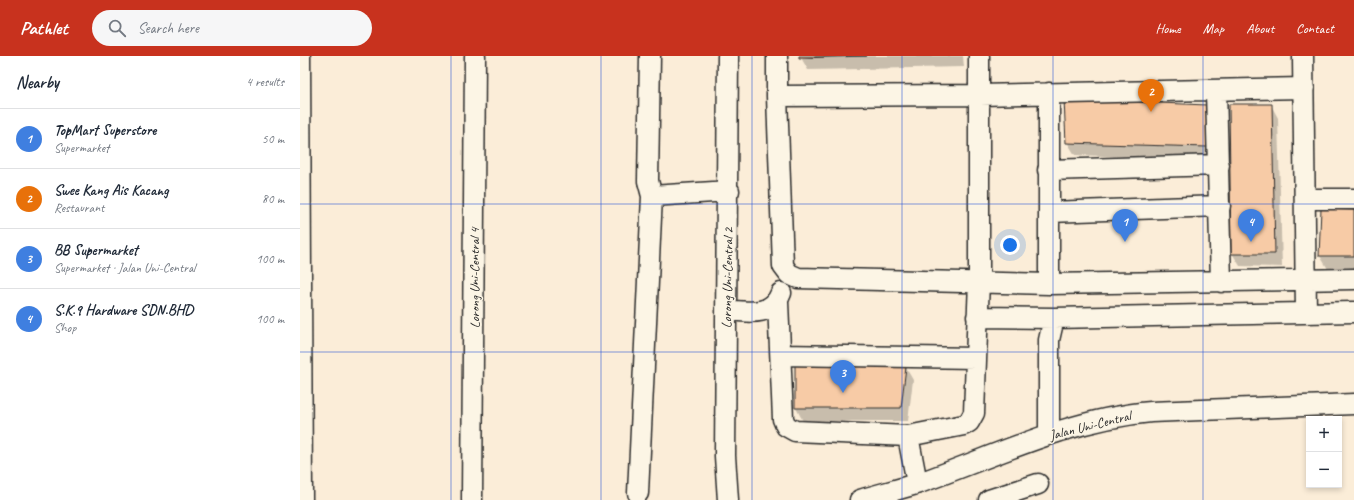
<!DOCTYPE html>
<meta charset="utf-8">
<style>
body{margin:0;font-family:Caveat,sans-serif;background:#f6f6f7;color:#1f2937}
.controls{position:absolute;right:12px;bottom:12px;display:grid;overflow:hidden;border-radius:0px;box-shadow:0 2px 6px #0003}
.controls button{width:36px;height:36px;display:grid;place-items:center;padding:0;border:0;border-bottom:1px solid #e0e1e3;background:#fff;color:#1f2937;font:20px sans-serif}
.you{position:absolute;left:710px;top:189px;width:14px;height:14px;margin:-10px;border:3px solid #fff;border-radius:50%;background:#1a73e8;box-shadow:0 0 0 6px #1a73e833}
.badge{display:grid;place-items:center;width:26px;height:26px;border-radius:50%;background:#c8321e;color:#fff;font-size:13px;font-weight:700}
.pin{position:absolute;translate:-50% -33px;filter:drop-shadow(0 1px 2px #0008)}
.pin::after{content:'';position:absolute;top:21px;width:14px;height:12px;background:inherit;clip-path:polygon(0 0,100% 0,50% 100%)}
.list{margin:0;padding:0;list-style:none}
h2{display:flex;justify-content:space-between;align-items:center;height:52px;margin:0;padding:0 16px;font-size:17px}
h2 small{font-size:13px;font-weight:400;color:#747a83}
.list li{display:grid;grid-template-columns:26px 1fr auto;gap:12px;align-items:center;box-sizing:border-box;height:60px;padding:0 16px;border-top:1px solid #e0e1e3}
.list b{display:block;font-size:15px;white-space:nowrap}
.list p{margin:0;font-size:13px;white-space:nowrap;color:#747a83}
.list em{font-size:13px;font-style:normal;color:#747a83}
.icon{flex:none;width:22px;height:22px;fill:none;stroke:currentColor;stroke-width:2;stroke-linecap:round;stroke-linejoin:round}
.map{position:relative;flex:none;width:1054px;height:444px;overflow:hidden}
header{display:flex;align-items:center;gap:24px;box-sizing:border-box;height:56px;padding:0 20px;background:#c8321e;color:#fff}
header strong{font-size:19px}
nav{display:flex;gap:22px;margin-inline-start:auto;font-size:14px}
.search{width:280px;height:36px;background:#f6f6f7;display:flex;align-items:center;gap:10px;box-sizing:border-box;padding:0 14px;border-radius:22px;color:#747a83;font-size:15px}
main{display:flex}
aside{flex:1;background:#fff}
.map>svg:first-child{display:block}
.shadow{fill:#0003}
.building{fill:#f7cba6;stroke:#2b2b2b}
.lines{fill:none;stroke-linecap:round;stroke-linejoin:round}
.minor-casing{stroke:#2b2b2b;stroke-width:23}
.minor{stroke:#fcf5e5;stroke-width:20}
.grid{fill:none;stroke:#1d4ed8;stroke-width:1;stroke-opacity:0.55}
.labels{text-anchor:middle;stroke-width:3;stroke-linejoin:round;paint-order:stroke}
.street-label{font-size:14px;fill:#2b2b2b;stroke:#fcf5e5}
</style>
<header>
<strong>Pathlet</strong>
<div class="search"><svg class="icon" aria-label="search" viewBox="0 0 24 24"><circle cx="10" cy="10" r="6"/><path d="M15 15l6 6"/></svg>Search here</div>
<nav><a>Home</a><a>Map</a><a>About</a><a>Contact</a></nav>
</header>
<main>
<aside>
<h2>Nearby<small>4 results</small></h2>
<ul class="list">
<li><span class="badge" style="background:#3f7fe0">1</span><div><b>TopMart Superstore</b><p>Supermarket</p></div><em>50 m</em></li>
<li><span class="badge" style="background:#e8710a">2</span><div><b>Swee Kang Ais Kacang</b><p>Restaurant</p></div><em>80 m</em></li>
<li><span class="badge" style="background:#3f7fe0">3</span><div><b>BB Supermarket</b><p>Supermarket · Jalan Uni-Central</p></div><em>100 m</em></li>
<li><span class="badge" style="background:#3f7fe0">4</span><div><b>S.K.9 Hardware SDN.BHD</b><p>Shop</p></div><em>100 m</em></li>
</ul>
</aside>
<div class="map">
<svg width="1054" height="444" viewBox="0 0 1054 444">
<rect width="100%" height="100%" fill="#fbedd8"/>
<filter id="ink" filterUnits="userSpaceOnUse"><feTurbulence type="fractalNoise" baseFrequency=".025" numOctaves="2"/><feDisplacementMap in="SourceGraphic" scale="8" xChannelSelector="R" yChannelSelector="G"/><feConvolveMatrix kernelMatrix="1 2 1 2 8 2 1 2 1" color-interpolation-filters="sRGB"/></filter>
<g filter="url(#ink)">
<path class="shadow" d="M500,0H663L664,11L508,14Z
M971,49L978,62L982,211L940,210L932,197Z
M906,50L914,104L775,99L767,86Z
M1054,155V213H1028L1020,200Z
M496,310L606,312L613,324L608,365H503L496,352Z"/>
<path class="building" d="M499,0H567L499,2Z
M764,43L907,49V91L766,87Z
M929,48H972L975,198H931Z
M1021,153L1054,154V200H1019Z
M498,303L606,311L601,352H495V310Z"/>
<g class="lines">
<g class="minor-casing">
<path id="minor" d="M0,0L2,444
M1003,0L1006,257
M1004,32L680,39L477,40L483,210L489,218L498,222L749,228L1054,223
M916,34L921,226
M749,37V228
M477,40V0
M748,114L919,109
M352,140L429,135
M1005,143H1054
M749,156L920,150
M478,246L483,363L486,370L495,375L608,380L664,369L669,366L674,357L679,225V0
M427,254C448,256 472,261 481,237
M677,261L754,262L1054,256
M481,299L676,302
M749,378V284L754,262
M608,380L617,427
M338,437L352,140L348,125L350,0
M172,444L175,0
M428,444L425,400L428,0
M560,444C580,438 600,433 619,427C695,400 770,363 851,356L1054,348
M689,444L738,428"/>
</g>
<use href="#minor" class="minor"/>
</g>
</g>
<path class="grid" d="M151,0V444M301,0V444M452,0V444M602,0V444M753,0V444M903,0V444M0,148H1054M0,296H1054"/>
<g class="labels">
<g class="street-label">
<text transform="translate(174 222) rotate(-90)" y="5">Lorong Uni-Central 4</text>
<text transform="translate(427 222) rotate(-89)" y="5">Lorong Uni-Central 2</text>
<text transform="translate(790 369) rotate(-14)" y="5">Jalan Uni-Central</text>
</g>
</g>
</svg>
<div class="controls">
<button>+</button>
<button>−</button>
</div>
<div class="you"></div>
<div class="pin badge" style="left:825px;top:186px;background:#3f7fe0">1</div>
<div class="pin badge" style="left:851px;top:56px;background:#e8710a">2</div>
<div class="pin badge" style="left:543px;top:337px;background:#3f7fe0">3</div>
<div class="pin badge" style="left:951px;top:186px;background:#3f7fe0">4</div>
</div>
</main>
